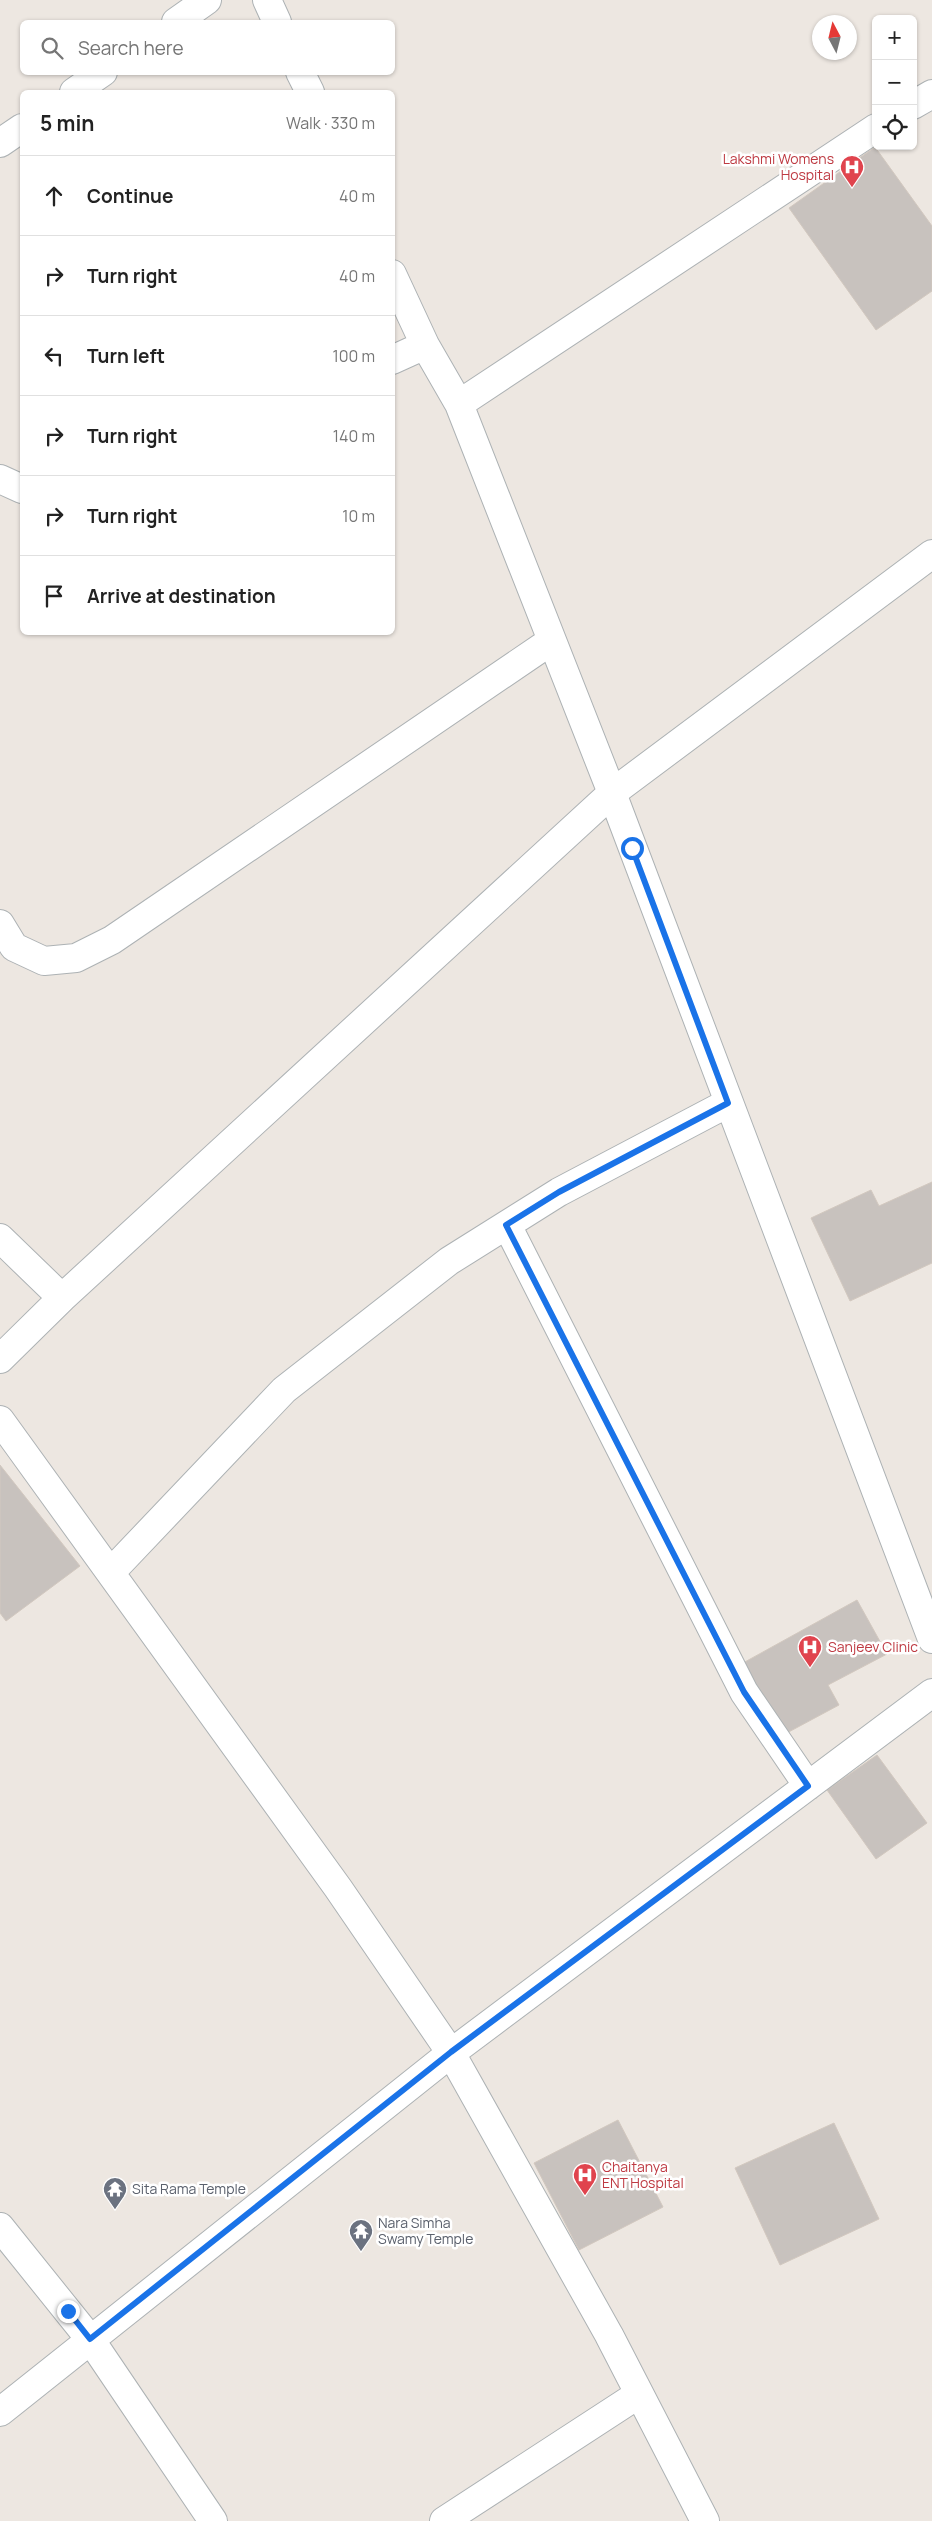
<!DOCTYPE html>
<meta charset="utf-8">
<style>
body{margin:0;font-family:Manrope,sans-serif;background:#f6f6f6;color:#222}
.controls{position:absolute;right:15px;top:15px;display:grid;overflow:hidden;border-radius:8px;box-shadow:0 1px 4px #0004}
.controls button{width:45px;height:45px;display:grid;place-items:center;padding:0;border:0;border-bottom:1px solid #e0e0e0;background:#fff;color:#222;font:25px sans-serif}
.compass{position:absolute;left:812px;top:15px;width:45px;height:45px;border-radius:50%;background:#fff;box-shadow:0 1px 4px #0004;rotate:353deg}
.stop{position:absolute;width:15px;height:15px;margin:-11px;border:4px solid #1a73e8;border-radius:50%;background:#fff}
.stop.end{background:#1a73e8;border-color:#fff;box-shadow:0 1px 5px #0008}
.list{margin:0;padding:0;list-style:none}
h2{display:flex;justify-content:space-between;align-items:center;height:65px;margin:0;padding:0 20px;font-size:21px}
h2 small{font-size:16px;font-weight:400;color:#767676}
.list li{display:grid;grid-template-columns:32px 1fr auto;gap:15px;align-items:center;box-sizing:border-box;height:80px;padding:0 20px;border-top:1px solid #e0e0e0}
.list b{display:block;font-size:19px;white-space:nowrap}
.list em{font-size:16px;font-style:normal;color:#767676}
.icon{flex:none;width:28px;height:28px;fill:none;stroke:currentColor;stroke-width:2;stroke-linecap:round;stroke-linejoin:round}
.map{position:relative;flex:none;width:932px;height:2521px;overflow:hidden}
.search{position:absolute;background:#fff;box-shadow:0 1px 4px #0004;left:20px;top:20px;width:375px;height:55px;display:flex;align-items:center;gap:12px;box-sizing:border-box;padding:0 18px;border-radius:8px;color:#767676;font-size:19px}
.panel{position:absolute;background:#fff;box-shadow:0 1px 4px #0004;left:20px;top:90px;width:375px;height:545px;border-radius:8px}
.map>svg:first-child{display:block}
.building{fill:#c8c2be;stroke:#d2c8bf}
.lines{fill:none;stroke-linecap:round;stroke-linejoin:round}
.minor-casing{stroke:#adb2b4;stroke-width:30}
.minor{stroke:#fff;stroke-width:28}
.route{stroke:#1a73e8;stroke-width:6}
.labels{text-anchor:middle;stroke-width:5;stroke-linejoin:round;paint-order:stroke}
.health-label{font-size:14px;fill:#be3a42;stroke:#fff;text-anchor:start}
.worship-label{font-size:14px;fill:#5b616d;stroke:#fff;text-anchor:start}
</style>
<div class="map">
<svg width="932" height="2521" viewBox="0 0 932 2521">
<rect width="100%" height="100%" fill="#ede7e1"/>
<path class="building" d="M875,147L932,226V291L876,330L789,208Z
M932,1182V1263L850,1301L811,1218L871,1190L879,1206Z
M0,1465L80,1566L6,1621L0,1613Z
M857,1600L887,1654L828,1685L839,1705L783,1735L743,1663Z
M877,1755L927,1823L876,1859L827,1790Z
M618,2120L663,2207L579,2250L534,2163Z
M834,2123L879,2219L780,2265L735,2168Z"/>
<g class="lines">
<g class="minor-casing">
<path id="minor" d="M267,0L277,22
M176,22L207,0
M300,72L310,92
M74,92L103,72
M913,105L932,94
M0,143L22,128
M392,274L425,345L459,404L612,793L932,1639
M392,360L425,345
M459,404L876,128
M0,479L22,489
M0,924L14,947L44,961L76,958L112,940L551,641
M507,1225L744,1692L808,1786
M0,1238L62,1298
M0,1359L62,1298L612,793L932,554
M0,1420L338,1888L451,2053L609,2335L705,2521
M111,1572L284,1390L449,1261L559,1192L728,1103
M0,2227L90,2339L213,2521
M0,2412L451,2053L932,1693
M444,2521L639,2394"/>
</g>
<use href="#minor" class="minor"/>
</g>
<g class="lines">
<path class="route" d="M68,2311L90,2339L451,2052L808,1786L744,1692L506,1225L559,1192L728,1103L632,848"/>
</g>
<defs>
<g id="hospital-pin" transform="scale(1.25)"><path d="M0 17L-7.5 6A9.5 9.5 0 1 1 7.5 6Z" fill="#e0444e" stroke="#fff"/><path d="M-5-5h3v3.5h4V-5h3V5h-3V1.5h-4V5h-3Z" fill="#fff"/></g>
<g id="temple-pin" transform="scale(1.25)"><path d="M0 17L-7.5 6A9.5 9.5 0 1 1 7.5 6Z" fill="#6b7280" stroke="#fff"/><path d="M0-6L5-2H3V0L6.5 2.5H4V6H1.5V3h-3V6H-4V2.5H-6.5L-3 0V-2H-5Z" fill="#fff"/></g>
</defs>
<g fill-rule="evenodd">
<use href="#hospital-pin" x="852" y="167"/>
<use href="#hospital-pin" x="810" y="1647"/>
<use href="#hospital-pin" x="585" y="2175"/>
<use href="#temple-pin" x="115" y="2189"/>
<use href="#temple-pin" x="361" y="2231"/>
</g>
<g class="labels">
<g class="health-label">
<text x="834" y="164" text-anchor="end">Lakshmi Womens<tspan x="834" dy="16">Hospital</tspan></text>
<text x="828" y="1652">Sanjeev Clinic</text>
<text x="602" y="2172">Chaitanya<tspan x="602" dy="16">ENT Hospital</tspan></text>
</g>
<g class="worship-label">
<text x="132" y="2194">Sita Rama Temple</text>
<text x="378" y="2228">Nara Simha<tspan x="378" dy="16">Swamy Temple</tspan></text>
</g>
</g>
</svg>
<div class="controls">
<button>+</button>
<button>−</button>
<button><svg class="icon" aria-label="locate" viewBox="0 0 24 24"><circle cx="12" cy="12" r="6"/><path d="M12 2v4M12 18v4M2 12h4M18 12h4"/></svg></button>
</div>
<svg class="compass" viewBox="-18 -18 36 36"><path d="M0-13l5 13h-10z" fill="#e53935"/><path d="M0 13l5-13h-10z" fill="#767676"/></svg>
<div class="stop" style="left:632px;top:848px"></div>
<div class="stop end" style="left:68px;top:2311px"></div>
<div class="search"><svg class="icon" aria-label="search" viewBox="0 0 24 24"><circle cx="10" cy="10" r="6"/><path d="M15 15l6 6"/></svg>Search here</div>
<section class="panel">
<h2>5 min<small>Walk · 330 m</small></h2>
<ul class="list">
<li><svg class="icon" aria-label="ahead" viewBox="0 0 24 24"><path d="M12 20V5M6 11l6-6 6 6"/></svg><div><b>Continue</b></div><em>40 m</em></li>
<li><svg class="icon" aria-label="right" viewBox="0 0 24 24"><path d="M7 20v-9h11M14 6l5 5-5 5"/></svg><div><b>Turn right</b></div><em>40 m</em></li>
<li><svg class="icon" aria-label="left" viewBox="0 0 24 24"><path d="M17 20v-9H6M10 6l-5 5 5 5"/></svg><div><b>Turn left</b></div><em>100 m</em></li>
<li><svg class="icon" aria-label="right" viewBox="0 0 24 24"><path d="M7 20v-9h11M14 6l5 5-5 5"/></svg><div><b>Turn right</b></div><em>140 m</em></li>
<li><svg class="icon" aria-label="right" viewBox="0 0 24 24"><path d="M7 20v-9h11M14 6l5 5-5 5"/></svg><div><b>Turn right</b></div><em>10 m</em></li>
<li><svg class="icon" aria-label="arrive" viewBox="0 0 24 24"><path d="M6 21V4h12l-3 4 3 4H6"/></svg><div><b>Arrive at destination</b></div></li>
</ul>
</section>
</div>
